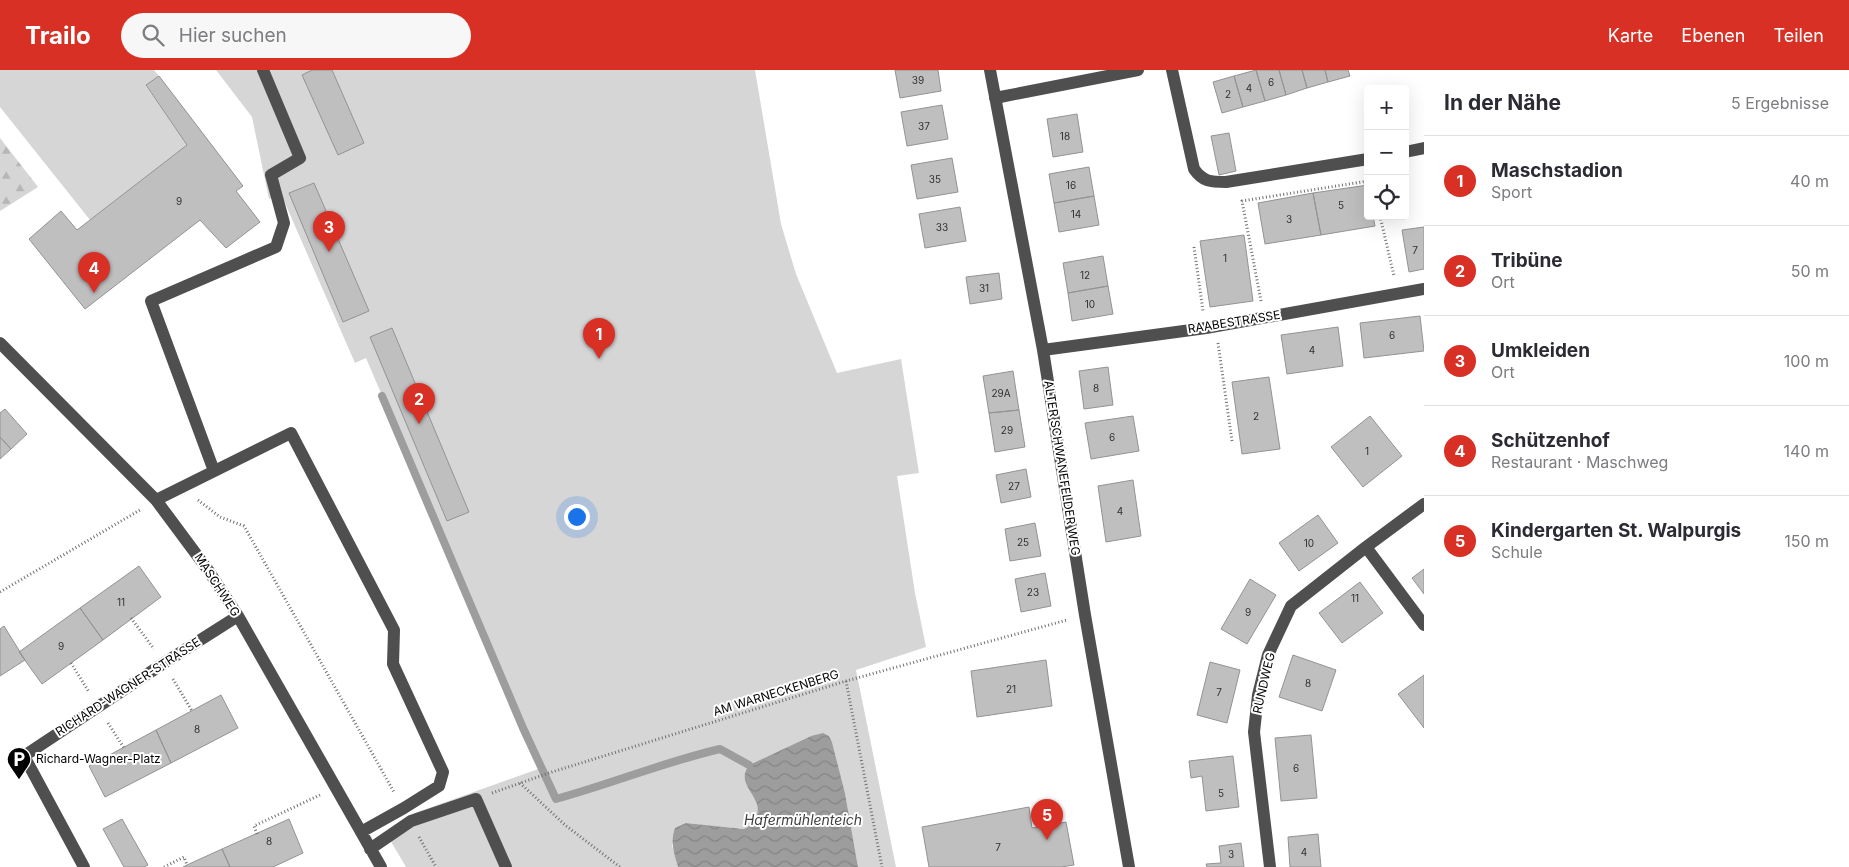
<!DOCTYPE html>
<html lang="de">
<meta charset="utf-8">
<style>
body{margin:0;font-family:Inter,sans-serif;background:#f7f7f7;color:#2b2b33}
.controls{position:absolute;right:15px;top:15px;display:grid;overflow:hidden;border-radius:5px;box-shadow:0 5px 20px #0002}
.controls button{width:45px;height:45px;display:grid;place-items:center;padding:0;border:0;border-bottom:1px solid #e1e1e2;background:#fff;color:#2b2b33;font:25px sans-serif}
.you{position:absolute;left:576px;top:446px;width:18px;height:18px;margin:-12px;border:4px solid #fff;border-radius:50%;background:#1a73e8;box-shadow:0 0 0 8px #1a73e833}
.badge{display:grid;place-items:center;width:32px;height:32px;border-radius:50%;background:#d93025;color:#fff;font-size:16px;font-weight:700}
.pin{position:absolute;translate:-50% -41px;filter:drop-shadow(0 1px 2px #0008)}
.pin::after{content:'';position:absolute;top:26px;width:18px;height:15px;background:inherit;clip-path:polygon(0 0,100% 0,50% 100%)}
.list{margin:0;padding:0;list-style:none}
h2{display:flex;justify-content:space-between;align-items:center;height:65px;margin:0;padding:0 20px;font-size:21px}
h2 small{font-size:16px;font-weight:400;color:#7c7c81}
.list li{display:grid;grid-template-columns:32px 1fr auto;gap:15px;align-items:center;box-sizing:border-box;height:90px;padding:0 20px;border-top:1px solid #e1e1e2}
.list b{display:block;font-size:19px;white-space:nowrap}
.list p{margin:0;font-size:16px;white-space:nowrap;color:#7c7c81}
.list em{font-size:16px;font-style:normal;color:#7c7c81}
.icon{flex:none;width:28px;height:28px;fill:none;stroke:currentColor;stroke-width:2;stroke-linecap:round;stroke-linejoin:round}
.map{position:relative;flex:none;width:1424px;height:797px;overflow:hidden}
header{display:flex;align-items:center;gap:30px;box-sizing:border-box;height:70px;padding:0 25px;background:#d93025;color:#fff}
header strong{font-size:24px}
nav{display:flex;gap:28px;margin-inline-start:auto;font-size:18px}
.search{width:350px;height:45px;background:#f7f7f7;display:flex;align-items:center;gap:12px;box-sizing:border-box;padding:0 18px;border-radius:28px;color:#7c7c81;font-size:19px}
main{display:flex}
aside{flex:1;background:#fff}
.map>svg:first-child{display:block}
.forest{fill:url(#forest-firs)}
.green{fill:#d6d6d6}
.water{fill:url(#water-waves)}
.lines{fill:none;stroke-linecap:round;stroke-linejoin:round}
.stream{stroke:#9d9d9d;stroke-width:8}
.building{fill:#bfbfbf;stroke:#939393}
.path{stroke:#717171;stroke-width:3;stroke-dasharray:1 2.5;stroke-linecap:butt}
.minor{stroke:#4f4f4f;stroke-width:12}
.labels{text-anchor:middle;stroke-width:4;stroke-linejoin:round;paint-order:stroke}
.number-label{font-size:10px;fill:#303030}
.street-label{font-size:12px;fill:#000;stroke:#fff}
.poi-label{font-size:12px;fill:#000;stroke:#fff;text-anchor:start}
.water-label{font-size:14px;font-style:italic;fill:#3e3e3e;stroke:#fff}
</style>
<header>
<strong>Trailo</strong>
<div class="search"><svg class="icon" aria-label="search" viewBox="0 0 24 24"><circle cx="10" cy="10" r="6"/><path d="M15 15l6 6"/></svg>Hier suchen</div>
<nav><a>Karte</a><a>Ebenen</a><a>Teilen</a></nav>
</header>
<main>
<div class="map">
<svg width="1424" height="797" viewBox="0 0 1424 797">
<defs>
<pattern id="forest-firs" width="22" height="20" patternUnits="userSpaceOnUse" patternTransform="scale(1.25)"><rect width="22" height="20" fill="#d6d6d6"/><path d="M5 1l3.5 6h-7zM16 11l3.5 6h-7z" fill="#b6b6b6"/></pattern>
<pattern id="water-waves" width="16" height="10" patternUnits="userSpaceOnUse" patternTransform="scale(1.25)"><rect width="16" height="10" fill="#9d9d9d"/><path d="M0 5q4-4 8 0t8 0" fill="none" stroke="#858585"/></pattern>
</defs>
<rect width="100%" height="100%" fill="#fff"/>
<path class="forest" d="M0,68L38,117L0,141Z"/>
<path class="green" d="M0,0H154L159,6L146,16L187,75L90,150L0,37Z
M216,0H755L781,154L796,204L837,303L901,289L919,403L897,406L915,523L926,577L856,600L896,797H858L845,723L832,672L829,666H811L749,695C738,710 750,718 756,732C759,738 757,745 756,752L744,759L686,753L672,775L678,797H406L386,763L415,743L541,698L366,288L355,293L281,124L269,129L252,47Z"/>
<path class="water" d="M823,663L829,666L832,672L845,723L858,797H678C674,783 670,772 675,758L686,753L744,759L756,752C757,745 759,738 756,732C750,718 738,710 749,695L811,666Z"/>
<g class="lines">
<path class="stream" d="M382,326L523,658L556,729C611,714 664,692 720,679L749,695"/>
</g>
<path class="building" d="M312,0H332L364,73L338,85L302,5Z
M895,0H938L941,21L900,28Z
M1256,0L1265,31L1243,37L1234,6Z
M1256,0H1279L1286,25L1265,31Z
M1279,0H1302L1307,18L1286,25Z
M1302,0H1325L1328,12L1307,18Z
M1325,0H1348L1350,6L1328,12Z
M159,6L243,116L236,121L260,152L226,178L200,150L85,239L29,169L61,141L77,160L187,75L146,15Z
M1234,6L1243,37L1222,43L1213,12Z
M942,35L948,69L907,76L901,42Z
M1077,44L1083,82L1053,87L1047,49Z
M1229,63L1236,101L1219,105L1211,66Z
M952,88L958,122L917,129L911,95Z
M1089,97L1094,126L1054,133L1049,104Z
M314,113L369,241L343,252L289,123Z
M1368,115V146H1373L1375,156L1321,165L1313,123Z
M1313,123L1321,165L1265,174L1258,133Z
M1094,126L1099,155L1059,162L1054,133Z
M960,137L966,171L925,178L919,144Z
M1424,157V199L1409,202L1402,160Z
M1244,165L1253,231L1210,237L1200,171Z
M1103,186L1108,216L1068,223L1063,193Z
M999,203L1002,229L970,234L966,207Z
M1108,216L1113,244L1072,251L1068,223Z
M1420,246L1424,281L1364,288L1360,253Z
M1338,257L1343,296L1287,304L1281,265Z
M392,258L469,442L447,451L370,267Z
M1108,297L1113,335L1084,339L1079,301Z
M1013,301L1019,340L989,343L983,306Z
M1269,307L1280,379L1242,384L1232,312Z
M5,339L27,364L11,379L0,367V343Z
M1019,340L1025,377L995,382L989,343Z
M1133,346L1139,381L1091,389L1085,353Z
M1370,346L1402,386L1363,417L1331,377Z
M0,367L11,379L0,389Z
M1026,399L1031,427L1001,433L996,405Z
M1133,410L1141,466L1106,472L1098,416Z
M1318,445L1338,473L1299,501L1279,473Z
M1035,453L1041,486L1010,491L1005,459Z
M139,496L161,527L103,570L80,538Z
M1424,499V524L1412,508Z
M1045,503L1051,536L1021,542L1015,509Z
M1250,509L1276,525L1247,574L1221,559Z
M1360,512L1383,543L1342,573L1319,543Z
M80,538L103,570L42,614L19,582Z
M4,556L25,590L0,606V559Z
M1293,585L1336,600L1322,641L1279,627Z
M1046,590L1052,636L977,647L971,601Z
M1210,592L1240,600L1227,653L1197,645Z
M1424,605V658L1398,624Z
M221,625L238,658L171,693L156,660Z
M156,660L171,693L105,727L89,696Z
M1311,665L1317,728L1281,731L1275,668Z
M1233,686L1239,737L1206,741L1202,706L1191,708L1189,691Z
M1029,737L1032,758L1066,752L1074,795L1061,797H929L922,757Z
M122,749L148,795L144,797H124L103,759Z
M289,749L303,783L273,797H230L222,779Z
M1318,764L1321,797H1290L1288,767Z
M1241,773L1244,797H1207L1206,794L1221,793L1219,776Z
M222,779L230,797H183L187,795Z"/>
<g class="lines">
<path class="path" d="M1380,146L1394,206
M1194,177L1203,241
M1261,231L1242,131L1368,111
M1218,273L1232,371
M198,430L220,447L244,456L394,722
M0,522L140,440
M131,548L154,579
M71,593L89,622
M173,609L192,641
M846,611L882,797
M108,653L124,678
M520,713L565,755L620,797
M492,723L552,702L846,611L1067,550
M257,764L254,756L320,725
M419,767L436,797
M164,797L184,787L187,795"/>
<path class="minor" d="M990,0L1043,280L1085,545L1129,797
M1172,0L1194,99C1203,112 1211,112 1226,112L1368,89
M995,28L1138,0
M1405,82L1424,78
M0,273L156,430L208,500L238,546L381,797
M1043,280L1206,258L1424,219
M214,401L151,231L276,177L284,153L271,105L300,88L263,0
M156,430L291,363L394,560L393,594L443,702L439,716L404,738L361,762
M1366,477L1424,434
M370,779L411,751L476,729L506,797
M84,797L24,686L164,593L238,546
M1270,797L1254,662L1258,625L1268,585L1291,536L1366,477L1424,555"/>
</g>
<defs>
<g id="parking-pin" transform="scale(1.25)"><path d="M0 17L-7.5 6A9.5 9.5 0 1 1 7.5 6Z" fill="#000" stroke="#fff"/><path d="M-3.5-5.5H1a3.5 3.5 0 0 1 0 7H-1V5.5H-3.5ZM-1-3.4V-.6H.8a1.4 1.4 0 0 0 0-2.8Z" fill="#fff"/></g>
</defs>
<g fill-rule="evenodd">
<use href="#parking-pin" x="19" y="689"/>
</g>
<g class="labels">
<g class="number-label">
<text x="918" y="14">39</text>
<text x="1271" y="16">6</text>
<text x="1249" y="22">4</text>
<text x="1228" y="28">2</text>
<text x="924" y="60">37</text>
<text x="1065" y="70">18</text>
<text x="935" y="113">35</text>
<text x="1071" y="119">16</text>
<text x="179" y="135">9</text>
<text x="1341" y="139">5</text>
<text x="1076" y="148">14</text>
<text x="1289" y="153">3</text>
<text x="942" y="161">33</text>
<text x="1415" y="184">7</text>
<text x="1225" y="192">1</text>
<text x="1085" y="209">12</text>
<text x="984" y="222">31</text>
<text x="1090" y="238">10</text>
<text x="1392" y="269">6</text>
<text x="1312" y="284">4</text>
<text x="1096" y="322">8</text>
<text x="1001" y="327">29A</text>
<text x="1256" y="350">2</text>
<text x="1007" y="364">29</text>
<text x="1112" y="371">6</text>
<text x="1367" y="385">1</text>
<text x="1014" y="420">27</text>
<text x="1120" y="445">4</text>
<text x="1023" y="476">25</text>
<text x="1309" y="477">10</text>
<text x="1033" y="526">23</text>
<text x="1355" y="532">11</text>
<text x="121" y="536">11</text>
<text x="1248" y="546">9</text>
<text x="61" y="580">9</text>
<text x="1308" y="617">8</text>
<text x="1011" y="623">21</text>
<text x="1219" y="626">7</text>
<text x="197" y="663">8</text>
<text x="1296" y="702">6</text>
<text x="1221" y="727">5</text>
<text x="269" y="775">8</text>
<text x="998" y="781">7</text>
<text x="1304" y="786">4</text>
<text x="1231" y="788">3</text>
</g>
<g class="street-label">
<text transform="translate(1234 252) rotate(-9)" y="4">RAABESTRASSE</text>
<text transform="translate(1062 398) rotate(81)" y="4">ALTER SCHWANEFELDER WEG</text>
<text transform="translate(217 515) rotate(57)" y="4">MASCHWEG</text>
<text transform="translate(1264 613) rotate(-77)" y="4">RUNDWEG</text>
<text transform="translate(128 617) rotate(-33)" y="4">RICHARD-WAGNER-STRASSE</text>
<text transform="translate(776 623) rotate(-17)" y="4">AM WARNECKENBERG</text>
</g>
<g class="poi-label">
<text x="36" y="693">Richard-Wagner-Platz</text>
</g>
<g class="water-label">
<text x="803" y="755">Hafermühlenteich</text>
</g>
</g>
</svg>
<div class="controls">
<button>+</button>
<button>−</button>
<button><svg class="icon" aria-label="locate" viewBox="0 0 24 24"><circle cx="12" cy="12" r="6"/><path d="M12 2v4M12 18v4M2 12h4M18 12h4"/></svg></button>
</div>
<div class="you"></div>
<div class="pin badge" style="left:599px;top:289px">1</div>
<div class="pin badge" style="left:419px;top:354px">2</div>
<div class="pin badge" style="left:329px;top:182px">3</div>
<div class="pin badge" style="left:94px;top:223px">4</div>
<div class="pin badge" style="left:1047px;top:770px">5</div>
</div>
<aside>
<h2>In der Nähe<small>5 Ergebnisse</small></h2>
<ul class="list">
<li><span class="badge">1</span><div><b>Maschstadion</b><p>Sport</p></div><em>40 m</em></li>
<li><span class="badge">2</span><div><b>Tribüne</b><p>Ort</p></div><em>50 m</em></li>
<li><span class="badge">3</span><div><b>Umkleiden</b><p>Ort</p></div><em>100 m</em></li>
<li><span class="badge">4</span><div><b>Schützenhof</b><p>Restaurant · Maschweg</p></div><em>140 m</em></li>
<li><span class="badge">5</span><div><b>Kindergarten St. Walpurgis</b><p>Schule</p></div><em>150 m</em></li>
</ul>
</aside>
</main>
